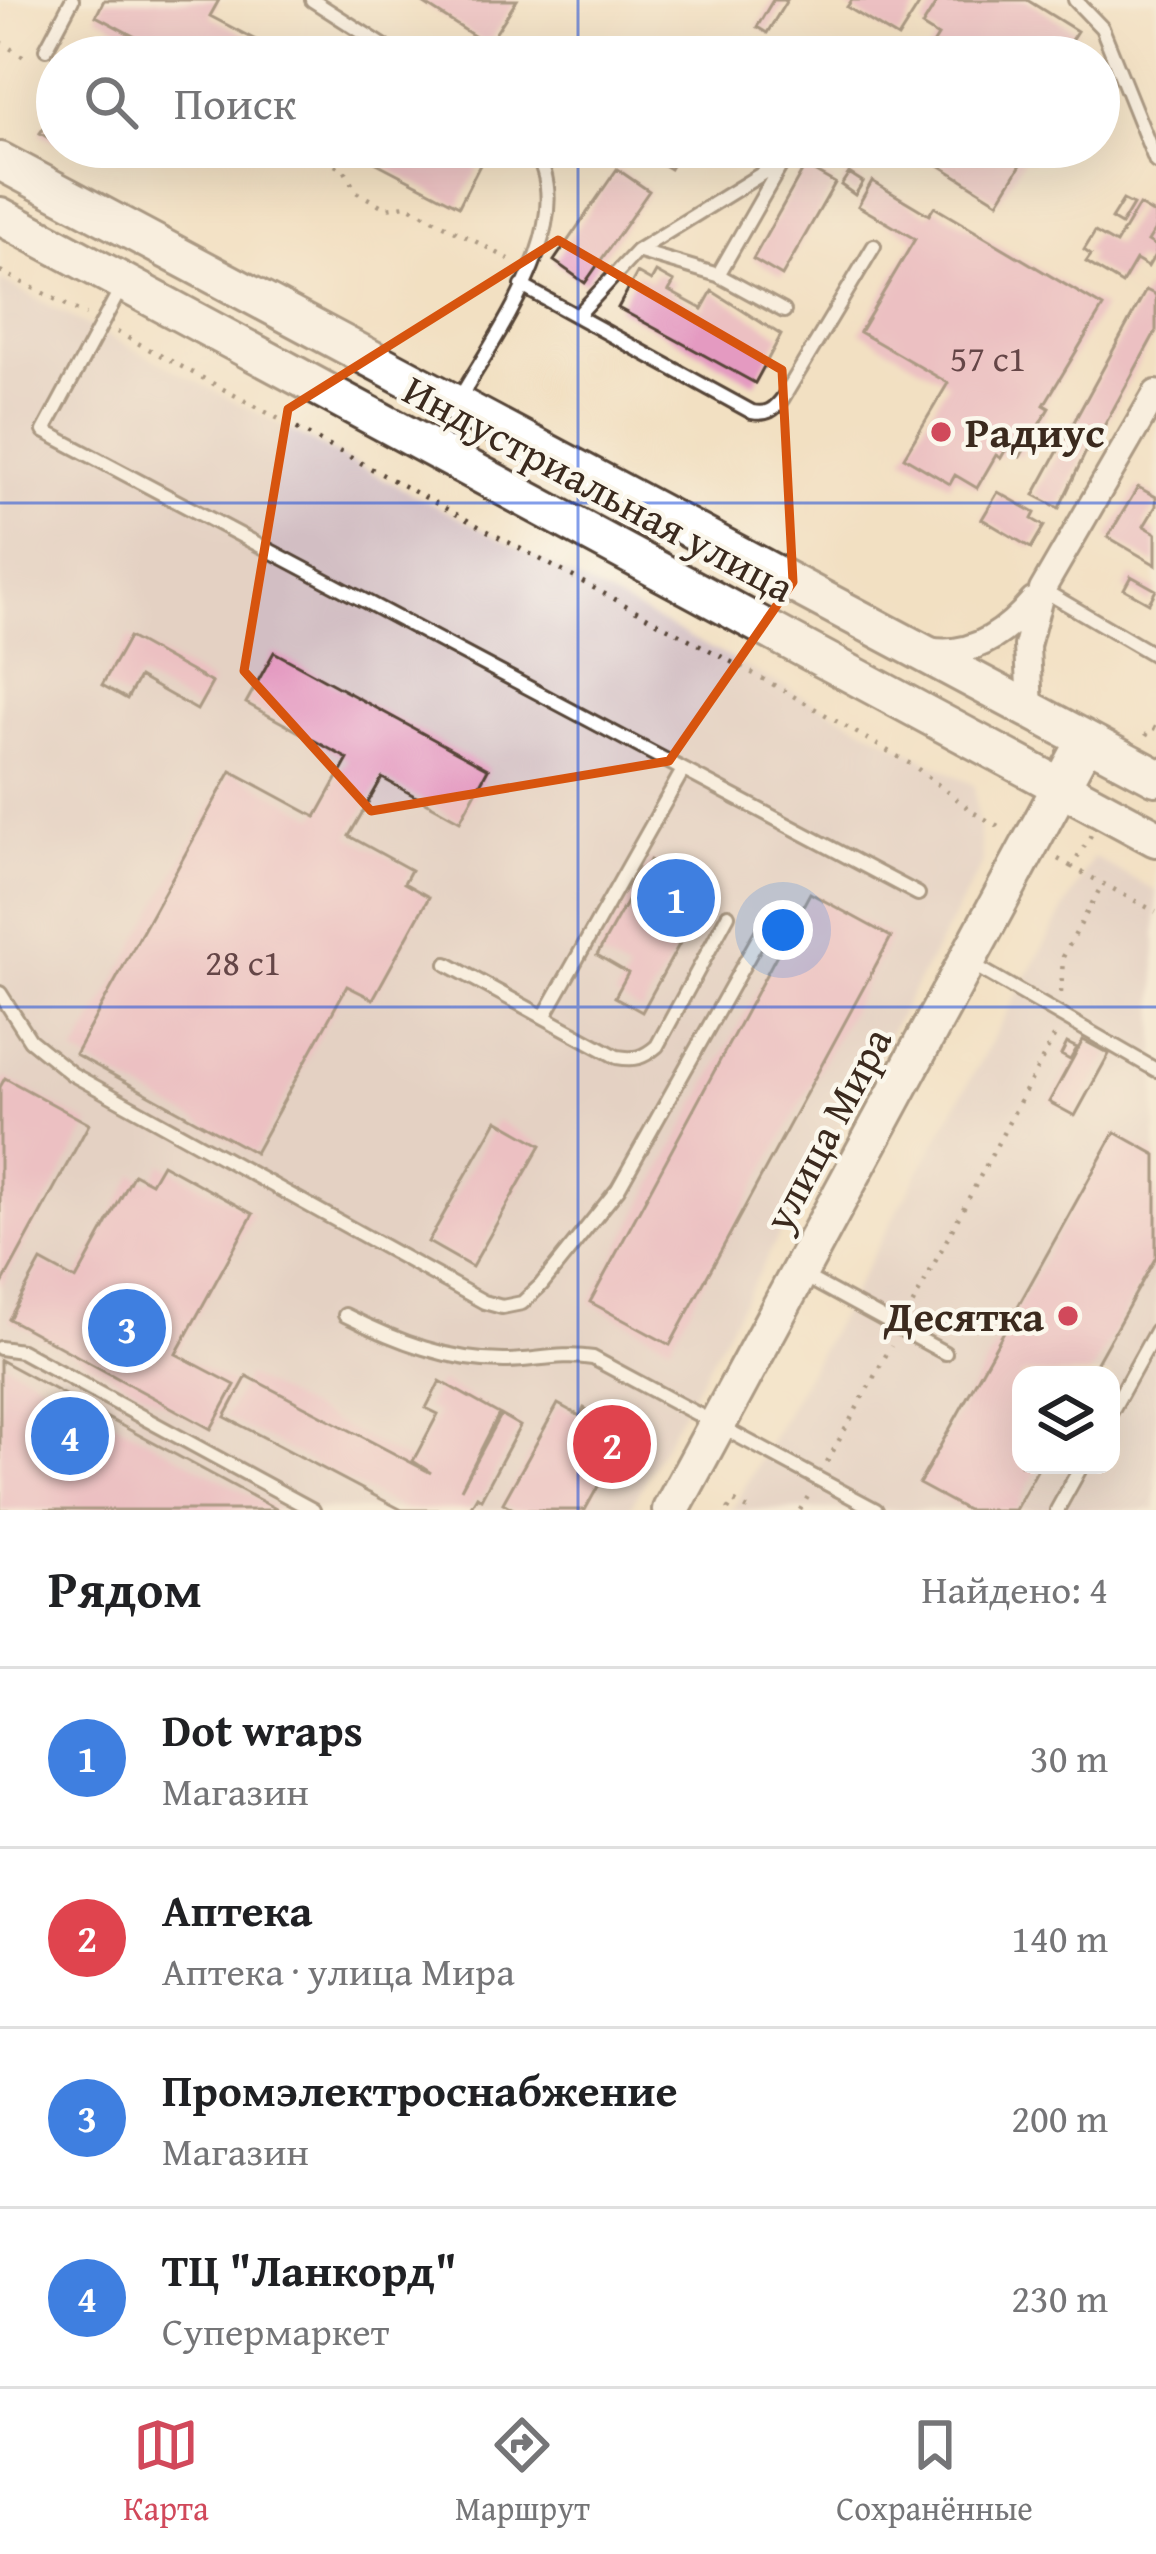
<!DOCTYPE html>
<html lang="ru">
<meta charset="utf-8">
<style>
body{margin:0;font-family:"Gentium Book Plus",serif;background:#f6f6f6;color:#202124}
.controls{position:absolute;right:36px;bottom:36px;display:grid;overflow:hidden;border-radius:24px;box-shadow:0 12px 48px #0002}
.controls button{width:108px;height:108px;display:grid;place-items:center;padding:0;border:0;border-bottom:3px solid #e0e0e0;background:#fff;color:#202124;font:60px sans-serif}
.you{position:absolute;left:783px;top:930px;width:42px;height:42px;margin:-30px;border:9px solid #fff;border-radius:50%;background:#1a73e8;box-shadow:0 0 0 18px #1a73e833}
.badge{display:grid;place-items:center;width:78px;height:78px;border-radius:50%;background:#d1495b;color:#fff;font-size:39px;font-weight:700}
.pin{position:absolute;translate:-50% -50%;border:6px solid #fff;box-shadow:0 3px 12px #0006}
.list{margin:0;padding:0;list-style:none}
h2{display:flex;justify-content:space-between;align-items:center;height:156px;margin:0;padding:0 48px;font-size:51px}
h2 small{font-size:39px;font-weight:400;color:#757577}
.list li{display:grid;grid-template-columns:78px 1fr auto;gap:36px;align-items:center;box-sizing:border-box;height:180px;padding:0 48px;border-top:3px solid #e0e0e0}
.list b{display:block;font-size:45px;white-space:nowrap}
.list p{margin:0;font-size:39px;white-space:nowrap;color:#757577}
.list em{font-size:39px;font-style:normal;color:#757577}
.icon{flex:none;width:66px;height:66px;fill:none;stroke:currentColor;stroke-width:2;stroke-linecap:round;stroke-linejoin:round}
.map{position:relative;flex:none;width:1156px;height:1510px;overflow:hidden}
.search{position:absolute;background:#fff;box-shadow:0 12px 48px #0002;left:36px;right:36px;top:36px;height:132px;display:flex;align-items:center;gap:30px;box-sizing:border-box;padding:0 42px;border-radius:66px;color:#757577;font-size:45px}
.sheet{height:876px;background:#fff}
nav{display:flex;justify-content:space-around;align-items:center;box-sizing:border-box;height:168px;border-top:3px solid #e0e0e0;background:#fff;font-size:33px;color:#757577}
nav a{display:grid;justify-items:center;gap:6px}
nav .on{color:#d1495b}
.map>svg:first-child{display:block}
.industrial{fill:#d2bec3;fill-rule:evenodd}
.building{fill:#e49ac1}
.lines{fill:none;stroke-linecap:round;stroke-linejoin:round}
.lane-casing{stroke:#564537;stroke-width:18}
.street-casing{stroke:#564537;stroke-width:30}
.primary-casing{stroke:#564537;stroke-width:42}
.path{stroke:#564537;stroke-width:4.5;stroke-dasharray:3 9;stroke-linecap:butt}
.lane{stroke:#fff;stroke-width:12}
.street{stroke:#fff;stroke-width:24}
.primary{stroke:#fff;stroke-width:36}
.marked{fill:none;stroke:#d7540e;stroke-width:9;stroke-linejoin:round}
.grid{fill:none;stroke:#1d4ed8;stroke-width:3;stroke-opacity:0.55}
.poi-dot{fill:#d1495b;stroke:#fbf7ec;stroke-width:4.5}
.labels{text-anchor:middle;stroke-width:9;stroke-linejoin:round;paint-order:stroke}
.number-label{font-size:36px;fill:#654647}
.poi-label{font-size:42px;font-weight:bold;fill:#3b2a1e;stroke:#fbf7ec;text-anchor:start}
.street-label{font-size:42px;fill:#3b2a1e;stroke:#fbf7ec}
</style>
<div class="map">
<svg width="1156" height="1510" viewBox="0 0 1156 1510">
<rect width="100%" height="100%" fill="#fbf7ec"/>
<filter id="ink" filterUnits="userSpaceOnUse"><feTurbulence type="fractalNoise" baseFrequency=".00833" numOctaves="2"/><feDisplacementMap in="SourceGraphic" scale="24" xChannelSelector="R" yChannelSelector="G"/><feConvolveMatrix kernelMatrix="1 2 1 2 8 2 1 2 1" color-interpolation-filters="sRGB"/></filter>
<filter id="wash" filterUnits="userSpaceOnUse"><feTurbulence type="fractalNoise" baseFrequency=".004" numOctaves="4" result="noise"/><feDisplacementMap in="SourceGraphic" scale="48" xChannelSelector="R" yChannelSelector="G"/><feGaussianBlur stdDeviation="2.7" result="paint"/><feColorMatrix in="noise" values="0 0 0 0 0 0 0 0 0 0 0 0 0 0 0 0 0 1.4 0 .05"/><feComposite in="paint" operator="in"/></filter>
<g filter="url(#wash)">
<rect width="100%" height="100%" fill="#f2e0c2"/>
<path class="industrial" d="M0,280L974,785L983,863L629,1510H0Z
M1093,857L1156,891V1510H732ZM1021,1375H1111V1465H1021Z"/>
<g id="blocks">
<path class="building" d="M104,0H219L210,16L288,57H173L96,16Z
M418,0H517L488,45Z
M773,0H787L767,33L757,27Z
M852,0H922L898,38L847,7Z
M938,0H1027L1077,31L1060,57H925L938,36L922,26Z
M582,39L612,57H570Z
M45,126L57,132V143L40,133Z
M346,147H489L459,206Z
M633,147H683L670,169Z
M910,147H1025L1030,150L998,202Z
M805,166L835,183L782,276L753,259Z
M617,169L649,191L585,283L554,261Z
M849,173L863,182L855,195L841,185Z
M872,181L929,215L934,207L1103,307L1044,405L1049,408L1020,457L1006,449L1001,458L996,455L977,488L955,475L950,484L904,457L948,383L860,332L915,239L858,206Z
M1123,200L1133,205L1121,225L1111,219Z
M1139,205L1156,215V228L1148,241L1156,246V253L1148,267L1136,260L1122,284L1086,262L1091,255L1084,250L1095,232L1116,244Z
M656,272L674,282L669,291L702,309L712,291L781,335L755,383L618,308L637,273L651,281Z
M1146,290L1156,295V331L1097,439L1093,437L1059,508L1034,495Z
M1138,487L1156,497V506L1144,526L1156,533V565L1108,537Z
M998,492L1035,513L1032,519L1044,526L1031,548L982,519Z
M1131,576L1156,590L1149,603L1124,589Z
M129,637L212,683L197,710L139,677L127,699L102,685Z
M274,652L488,769L460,821L382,778L349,836L411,870L404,883L429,897L373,999L347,986L255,1153L75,1054L231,771L316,817L348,759L246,703Z
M650,860L708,892L642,1012L615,997L628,973L597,955Z
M810,893L891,937L670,1345L590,1302Z
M1083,1040L1109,1054L1075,1116L1049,1102Z
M1067,1043L1077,1048L1070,1060L1061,1055Z
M5,1078L89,1124L0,1288V1087Z
M497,1120L541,1145L472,1267L428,1242Z
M1115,1132L1156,1155V1257L1090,1375H1021V1465H1040L1015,1510H967L919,1484Z
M162,1164L253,1214L176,1354L235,1385L211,1429L9,1319L41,1261L76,1280L134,1174L151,1183Z
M0,1360L278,1510H0Z
M247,1376L431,1473L413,1461L438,1414L426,1408L440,1381L499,1414L461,1489L501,1415L520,1426L481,1499L477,1496L469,1510H402L225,1417Z
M558,1404L580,1416L584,1408L628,1432L585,1510H515L503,1503Z"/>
</g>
</g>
<g filter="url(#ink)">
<use href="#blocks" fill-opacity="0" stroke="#564537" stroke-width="3"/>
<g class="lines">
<g class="lane-casing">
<path id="lane" d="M312,0L401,57
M1075,0L1102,28L1156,162
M46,49L72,0
M637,251L718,275L784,311
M718,275L791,147
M522,286L752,412C767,415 774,410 783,398L874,246
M121,288L44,431L918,894
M577,316L637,251L784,160
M458,401C494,337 585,216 531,147
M1043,590L1156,656
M970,963L1156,1070
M447,964L617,1057C635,1060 643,1058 657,1046L728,915
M0,993L30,1040L72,1074L484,1302L502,1307L522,1303L541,1285L618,1189L771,916
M544,1017L683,770
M804,1276L945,1353
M345,1315C396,1341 450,1362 508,1361C537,1360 563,1353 593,1358L876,1510
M0,1348L21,1351L313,1510
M1111,1412L1156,1331
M1057,1510L1082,1465"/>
</g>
<g class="street-casing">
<path id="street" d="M929,650C972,658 1007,632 1033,601
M1030,709L1027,646L1042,590L1156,393"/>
</g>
<g class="primary-casing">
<path id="primary" d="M0,161L1156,777
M0,216L1156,838
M671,1510L1086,740"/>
</g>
<path class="path" d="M0,42L29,60
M291,147L315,153L345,171L356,192L386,208L406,205L509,259
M0,271L86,315
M117,332L767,681L914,766L976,814L1006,830
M1146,736L1152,727L1156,729
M1091,835L1072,867L1156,912
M1058,859L1072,867
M1061,993L1063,957L1103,883
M907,1315L1056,1033
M827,1462L891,1346
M728,1510L733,1501L750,1510
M800,1510L810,1493"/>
<use href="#lane" class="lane"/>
<use href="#street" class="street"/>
<use href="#primary" class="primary"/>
</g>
</g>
<path d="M0 0H1156V1510H0ZM558,240L782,370L793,582L669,761L371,811L244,671L288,409Z" fill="#f2e0c2" fill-opacity=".55" fill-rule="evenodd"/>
<path class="marked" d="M558,240L782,370L793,582L669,761L371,811L244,671L288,409Z"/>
<path class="grid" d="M578,0V57M578,147V1510M0,503H1156M0,1007H1156"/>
<g class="poi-dot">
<circle cx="941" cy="432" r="12"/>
<circle cx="1068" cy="1316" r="12"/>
</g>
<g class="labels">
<g class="number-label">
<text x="988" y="371">57 с1</text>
<text x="243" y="975">28 с1</text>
</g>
<g class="poi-label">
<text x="965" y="447">Радиус</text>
<text x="1044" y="1331" text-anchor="end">Десятка</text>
</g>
<g class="street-label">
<text transform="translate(599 488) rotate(28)" y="15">Индустриальная улица</text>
<text transform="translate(827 1129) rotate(-62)" y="15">улица Мира</text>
</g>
</g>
</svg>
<div class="controls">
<button><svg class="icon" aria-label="layers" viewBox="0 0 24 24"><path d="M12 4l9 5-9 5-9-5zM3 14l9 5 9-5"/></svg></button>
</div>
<div class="you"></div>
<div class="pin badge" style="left:676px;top:898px;background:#3f7fe0">1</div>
<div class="pin badge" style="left:612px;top:1444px;background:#e0444e">2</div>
<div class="pin badge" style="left:127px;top:1328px;background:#3f7fe0">3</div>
<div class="pin badge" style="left:70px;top:1436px;background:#3f7fe0">4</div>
<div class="search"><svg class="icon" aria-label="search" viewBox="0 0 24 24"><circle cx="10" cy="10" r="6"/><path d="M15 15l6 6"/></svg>Поиск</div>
</div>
<section class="sheet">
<h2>Рядом<small>Найдено: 4</small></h2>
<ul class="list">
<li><span class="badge" style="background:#3f7fe0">1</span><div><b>Dot wraps</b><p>Магазин</p></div><em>30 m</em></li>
<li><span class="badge" style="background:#e0444e">2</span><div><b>Аптека</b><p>Аптека · улица Мира</p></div><em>140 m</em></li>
<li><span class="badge" style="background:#3f7fe0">3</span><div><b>Промэлектроснабжение</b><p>Магазин</p></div><em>200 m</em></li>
<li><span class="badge" style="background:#3f7fe0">4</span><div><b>ТЦ &quot;Ланкорд&quot;</b><p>Супермаркет</p></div><em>230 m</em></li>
</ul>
</section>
<nav>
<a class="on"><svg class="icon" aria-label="map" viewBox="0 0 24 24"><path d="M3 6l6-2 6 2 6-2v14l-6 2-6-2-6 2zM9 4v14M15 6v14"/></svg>Карта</a>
<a><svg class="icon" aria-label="directions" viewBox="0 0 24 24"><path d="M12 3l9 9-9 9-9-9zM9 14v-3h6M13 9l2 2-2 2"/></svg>Маршрут</a>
<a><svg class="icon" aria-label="saved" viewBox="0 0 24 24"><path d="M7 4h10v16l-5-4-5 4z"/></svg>Сохранённые</a>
</nav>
